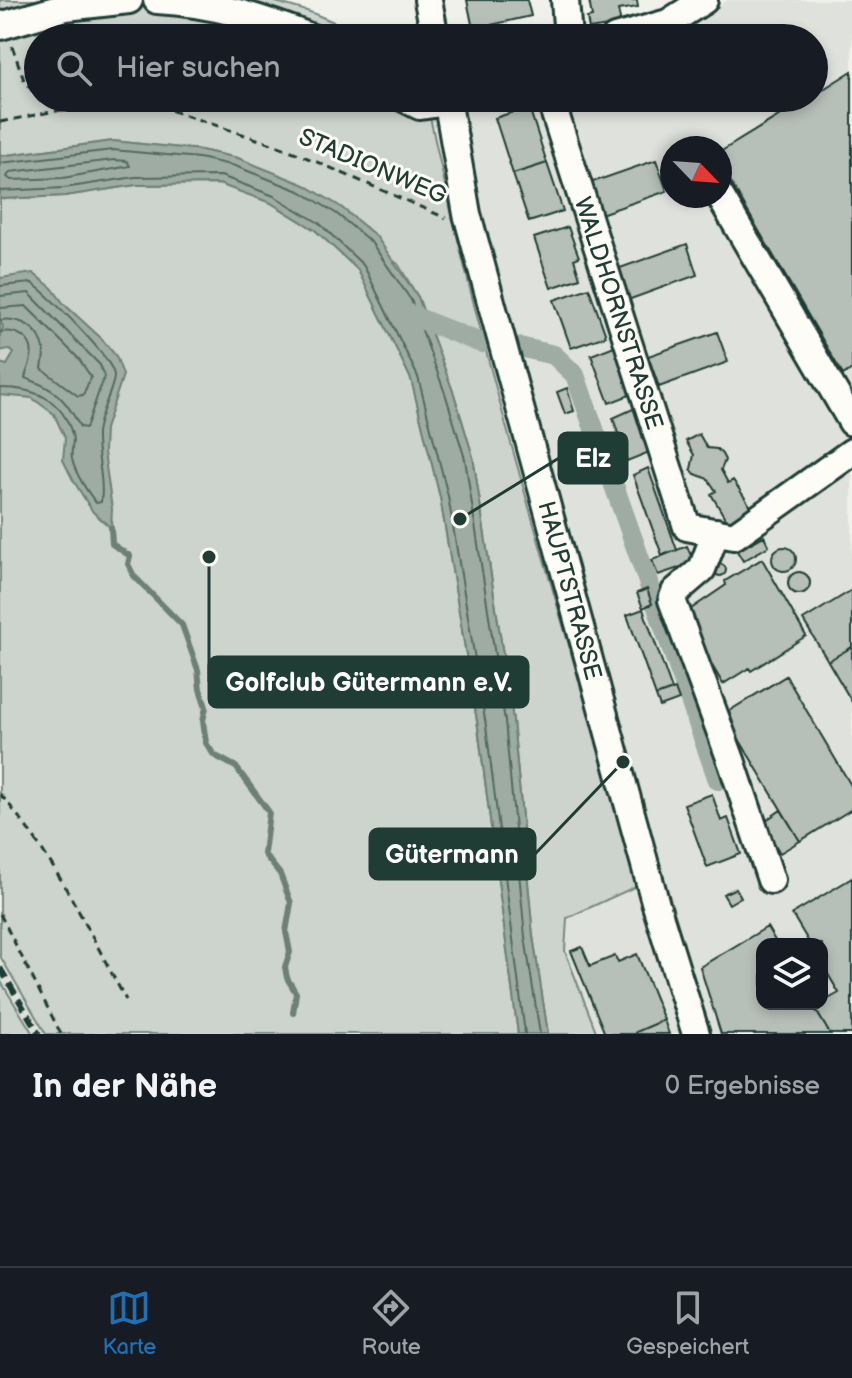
<!DOCTYPE html>
<html lang="de">
<meta charset="utf-8">
<style>
body{margin:0;font-family:"Balsamiq Sans",sans-serif;background:#20242c;color:#f1f3f6}
.controls{position:absolute;right:24px;bottom:24px;display:grid;overflow:hidden;border-radius:16px;box-shadow:0 4px 12px #0003}
.controls button{width:72px;height:72px;display:grid;place-items:center;padding:0;border:0;border-bottom:2px solid #363941;background:#171b24;color:#f1f3f6;font:40px sans-serif}
.compass{position:absolute;left:660px;top:136px;width:72px;height:72px;border-radius:50%;background:#171b24;box-shadow:0 4px 12px #0003;rotate:115deg}
.list{margin:0;padding:0;list-style:none}
h2{display:flex;justify-content:space-between;align-items:center;height:104px;margin:0;padding:0 32px;font-size:34px}
h2 small{font-size:26px;font-weight:400;color:#9ea1a6}
.icon{flex:none;width:44px;height:44px;fill:none;stroke:currentColor;stroke-width:2;stroke-linecap:round;stroke-linejoin:round}
.map{position:relative;flex:none;width:852px;height:1034px;overflow:hidden}
.search{position:absolute;background:#171b24;box-shadow:0 4px 12px #0003;left:24px;right:24px;top:24px;height:88px;display:flex;align-items:center;gap:20px;box-sizing:border-box;padding:0 28px;border-radius:44px;color:#9ea1a6;font-size:30px}
.sheet{height:232px;background:#171b24}
nav{display:flex;justify-content:space-around;align-items:center;box-sizing:border-box;height:112px;border-top:2px solid #363941;background:#171b24;font-size:22px;color:#9ea1a6}
nav a{display:grid;justify-items:center;gap:4px}
nav .on{color:#1f6fb2}
.map>svg:first-child{display:block}
.built{fill:#dfe2dc;fill-rule:evenodd}
.green{fill:#cdd3cd;stroke:#768880;stroke-width:2}
.water{fill:#9faca4;stroke:#6c8077;stroke-width:2}
.lines{fill:none;stroke-linecap:round;stroke-linejoin:round}
.shore{stroke:#526961;stroke-width:2}
.stream{stroke:#6c8077;stroke-width:6}
.canal{stroke:#9faca4;stroke-width:20}
.building{fill:#b6bfb8;stroke:#1f3d34;stroke-width:2}
.minor-casing{stroke:#1f3d34;stroke-width:32}
.path{stroke:#1f3d34;stroke-width:3;stroke-dasharray:8 6;stroke-linecap:butt}
.minor{stroke:#fdfcf7;stroke-width:26}
.rail{stroke:#1f3d34;stroke-width:6;stroke-dasharray:12 6;stroke-linecap:butt}
.labels{text-anchor:middle;stroke-width:6;stroke-linejoin:round;paint-order:stroke}
.street-label{font-size:24px;fill:#1f3d34;stroke:#fdfcf7}
.leader{fill:none;stroke:#1f3d34;stroke-width:3}
.callout-dot{fill:#1f3d34;stroke:#fdfcf7;stroke-width:3}
.callout{fill:#1f3d34;stroke:#1f3d34;stroke-width:3}
.callout-label{font-size:26px;text-anchor:middle;font-weight:bold;fill:#fff}
</style>
<div class="map">
<svg width="852" height="1034" viewBox="0 0 852 1034">
<rect width="100%" height="100%" fill="#f0f1eb"/>
<filter id="ink" filterUnits="userSpaceOnUse"><feTurbulence type="fractalNoise" baseFrequency=".0125" numOctaves="2"/><feDisplacementMap in="SourceGraphic" scale="16" xChannelSelector="R" yChannelSelector="G"/><feConvolveMatrix kernelMatrix="1 2 1 2 8 2 1 2 1" color-interpolation-filters="sRGB"/></filter>
<g filter="url(#ink)">
<path class="built" d="M728,0H852V1034H597L564,951L568,917L639,884L486,350L452,225L426,98H814V38H658ZM672,148H720V196H672ZM762,944H822V1004H762Z
M0,956L40,1021L46,1034H33L0,980Z"/>
<path class="green" d="M0,0H269L310,12L372,38H38V98H426C481,364 564,624 639,885L567,918L565,951L597,1034H548L533,936L513,720L473,457L454,394L418,297L398,264L270,172L237,158L201,150L113,141L0,156Z
M219,184L271,203L315,230L358,270L411,379L440,497L478,727L518,1034H46L0,956V199L65,196L136,185Z
M0,980L33,1034H0Z"/>
<path class="water" d="M113,141L201,150L238,158L305,185L341,207L376,236L418,297L454,394L473,457L513,720L533,936L548,1034H518L478,727L440,497L411,379L358,270L315,230L271,203L219,184L136,185L65,196L0,199V156Z
M33,273L52,288L64,304L101,338L116,356L123,375L105,429L104,452L112,509L111,528L93,512L73,480L63,460L65,438L54,414L32,398L0,395V363L7,365L14,353L8,349L0,351V335L3,327L0,320V278Z"/>
<g class="lines">
<path class="shore" d="M114,160L127,161L130,166L63,178L11,180L7,177L10,172Z
M0,163L113,150L199,158L235,166L302,192L337,214L371,242L411,300L446,396L465,459L505,721L525,937L540,1034
M0,191L64,188L135,177L221,176L274,196L319,223L364,266L418,377L448,496L486,726L525,1034
M0,286L32,283C48,295 112,357 114,375C115,387 98,415 97,434C96,457 105,481 101,502L96,503C87,491 75,473 72,459C70,451 75,442 72,434C62,398 34,388 0,388
M0,296L29,293L100,365L104,377L86,428L80,427C66,399 55,388 25,378C26,372 30,365 31,358C35,339 17,329 0,332
M0,308L26,306L79,359L91,377L83,395L78,396L42,369C43,363 44,357 44,350C41,328 20,317 0,320"/>
<path class="stream" d="M111,528L112,544L130,556L128,564L134,576L182,625L198,670L200,689L206,707L203,721L206,743L214,755L236,767L269,812L264,854L280,874L291,903L286,932L290,952L285,967L287,978L296,993L293,1013"/>
<path class="canal" d="M403,312L481,343
M515,346L554,355L575,375L718,780"/>
</g>
<path class="building" d="M467,0H527L531,16L473,29Z
M589,0H637L638,7L618,10L621,24L589,29L587,18L592,17Z
M852,71V369L843,375L720,164V152L808,98H814V95Z
M560,98H603L565,111Z
M529,107L547,163L513,174L495,118Z
M656,160L667,191L598,215L587,184Z
M547,163L563,211L529,222L513,174Z
M568,227L579,257L574,259L580,278L551,288L534,238Z
M687,244L697,275L628,300L617,269Z
M589,288L606,336L571,348L554,300Z
M717,332L728,362L659,387L648,356Z
M622,343L640,391L609,403L591,355Z
M567,388L574,411L565,414L557,392Z
M635,408L652,451L627,461L613,418Z
M699,434L707,448L717,449L722,454L725,460L721,470L728,483L733,480L755,513L731,528L711,494L716,491L708,479L695,474L691,469L694,455L686,441Z
M648,468L677,550L662,555L633,475Z
M764,536L769,546L743,561L737,551Z
M687,546L694,563L658,575L652,560Z
M772 559a12 12 0 1 1 24 0a12 12 0 1 1-24 0Z
M762,559L806,636L751,671L749,668L723,684L682,615L726,585L725,581Z
M714 570a6 6 0 1 1 12 0a6 6 0 1 1-12 0Z
M788 583a11 11 0 1 1 22 0a11 11 0 1 1-22 0Z
M647,589L652,604L643,608L637,593Z
M852,590V647L828,661L803,620Z
M643,609L672,690L656,696L627,615Z
M852,647V702L828,661Z
M786,676L852,787V809L800,841L724,714Z
M675,689L679,700L660,707L656,696Z
M712,794L721,821L728,818L741,854L707,867L684,804Z
M781,810L800,841L780,853L762,823Z
M852,878V1034H830L814,1007L839,993L822,964V944H810L792,914Z
M736,888L741,897L729,904L723,894Z
M767,927L777,944H762V1004H812L830,1034H721L700,967Z
M582,947L590,966L615,956L618,962L637,954L664,1020L636,1032L637,1034H605L571,951Z
M664,1020L669,1034H637L636,1032Z"/>
<g class="lines">
<g class="minor-casing">
<g id="minor">
<path d="M157,0C212,3 262,18 312,38"/>
<path d="M428,0L435,38"/>
<path d="M565,0L568,38"/>
<path d="M0,26L66,7L129,0"/>
<path d="M615,38L668,23L704,0"/>
<path d="M404,98L420,106L448,102"/>
<path id="s1" d="M447,98L467,214L656,905L696,1034"/>
<path id="s2" d="M550,98L687,527L734,536L852,452"/>
<path d="M720,196L852,422"/>
<path d="M716,532L702,569L675,592L672,600L732,763L771,880"/>
</g>
</g>
<path class="path" d="M12,46L24,80L40,101L61,110L161,107L287,149L446,218
M0,122L61,110
M0,794C53,854 88,930 126,1000
M0,914L61,1034"/>
<use href="#minor" class="minor"/>
<path class="rail" d="M0,968L39,1034"/>
</g>
</g>
<g class="labels">
<g class="street-label">
<text transform="translate(373 166) rotate(23)" y="8">STADIONWEG</text>
<text dy="8" stroke="none"><textPath href="#s2" startOffset="226">WALDHORNSTRASSE</textPath></text>
<text dy="8" stroke="none"><textPath href="#s1" startOffset="508">HAUPTSTRASSE</textPath></text>
</g>
</g>
<path class="leader" d="M460 519L559 458M209 557L209 682M623 762L535 854"/>
<g class="callout-dot">
<circle cx="460" cy="519" r="8"/>
<circle cx="209" cy="557" r="8"/>
<circle cx="623" cy="762" r="8"/>
</g>
<g class="callout">
<rect x="559" y="433" width="68" height="50" rx="8"/>
<rect x="209" y="657" width="319" height="50" rx="8"/>
<rect x="370" y="829" width="165" height="50" rx="8"/>
</g>
<g class="callout-label">
<text x="593" y="467">Elz</text>
<text x="369" y="691">Golfclub Gütermann e.V.</text>
<text x="452" y="863">Gütermann</text>
</g>
</svg>
<div class="controls">
<button><svg class="icon" aria-label="layers" viewBox="0 0 24 24"><path d="M12 4l9 5-9 5-9-5zM3 14l9 5 9-5"/></svg></button>
</div>
<svg class="compass" viewBox="-18 -18 36 36"><path d="M0-13l5 13h-10z" fill="#e53935"/><path d="M0 13l5-13h-10z" fill="#9ea1a6"/></svg>
<div class="search"><svg class="icon" aria-label="search" viewBox="0 0 24 24"><circle cx="10" cy="10" r="6"/><path d="M15 15l6 6"/></svg>Hier suchen</div>
</div>
<section class="sheet">
<h2>In der Nähe<small>0 Ergebnisse</small></h2>
<ul class="list">
</ul>
</section>
<nav>
<a class="on"><svg class="icon" aria-label="map" viewBox="0 0 24 24"><path d="M3 6l6-2 6 2 6-2v14l-6 2-6-2-6 2zM9 4v14M15 6v14"/></svg>Karte</a>
<a><svg class="icon" aria-label="directions" viewBox="0 0 24 24"><path d="M12 3l9 9-9 9-9-9zM9 14v-3h6M13 9l2 2-2 2"/></svg>Route</a>
<a><svg class="icon" aria-label="saved" viewBox="0 0 24 24"><path d="M7 4h10v16l-5-4-5 4z"/></svg>Gespeichert</a>
</nav>
